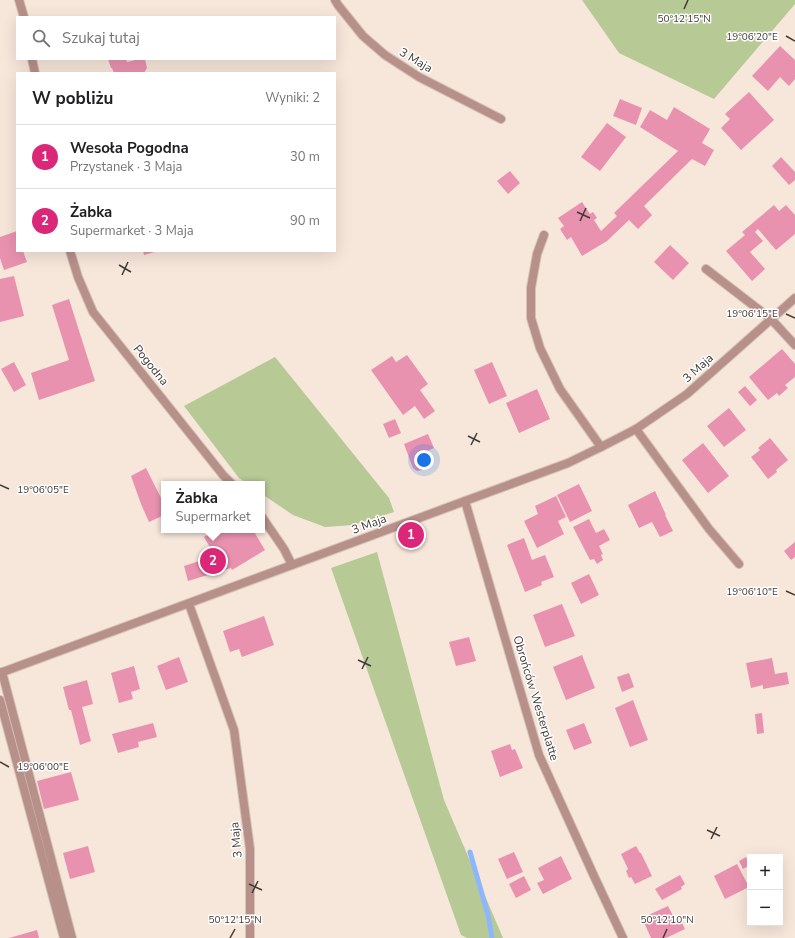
<!DOCTYPE html>
<html lang="pl">
<meta charset="utf-8">
<style>
body{margin:0;font-family:"Nunito Sans",sans-serif;background:#f2f2f2;color:#202124}
.controls{position:absolute;right:12px;bottom:12px;display:grid;overflow:hidden;border-radius:0px;box-shadow:0 4px 16px #0002}
.controls button{width:36px;height:36px;display:grid;place-items:center;padding:0;border:0;border-bottom:1px solid #e0e0e0;background:#fff;color:#202124;font:20px sans-serif}
.you{position:absolute;left:424px;top:460px;width:14px;height:14px;margin:-10px;border:3px solid #fff;border-radius:50%;background:#1a73e8;box-shadow:0 0 0 6px #1a73e833}
.badge{display:grid;place-items:center;width:26px;height:26px;border-radius:50%;background:#db2777;color:#fff;font-size:13px;font-weight:700}
.pin{position:absolute;translate:-50% -50%;border:2px solid #fff;box-shadow:0 1px 4px #0006}
.popup{position:absolute;left:161px;top:481px;width:104px;height:52px;box-sizing:border-box;display:grid;place-content:center;border-radius:0px;background:#fff;filter:drop-shadow(0 1px 3px #0005);font-size:13px;white-space:nowrap;color:#757577}
.popup b{font-size:15px;color:#202124}
.popup::after{content:'';position:absolute;left:50%;top:100%;margin-left:-8px;border:8px solid transparent;border-top-color:#fff}
.list{margin:0;padding:0;list-style:none}
h2{display:flex;justify-content:space-between;align-items:center;height:52px;margin:0;padding:0 16px;font-size:17px}
h2 small{font-size:13px;font-weight:400;color:#757577}
.list li{display:grid;grid-template-columns:26px 1fr auto;gap:12px;align-items:center;box-sizing:border-box;height:64px;padding:0 16px;border-top:1px solid #e0e0e0}
.list b{display:block;font-size:15px;white-space:nowrap}
.list p{margin:0;font-size:13px;white-space:nowrap;color:#757577}
.list em{font-size:13px;font-style:normal;color:#757577}
.icon{flex:none;width:22px;height:22px;fill:none;stroke:currentColor;stroke-width:2;stroke-linecap:round;stroke-linejoin:round}
.map{position:relative;flex:none;width:795px;height:938px;overflow:hidden}
.search{position:absolute;background:#fff;box-shadow:0 4px 16px #0002;left:16px;top:16px;width:320px;height:44px;display:flex;align-items:center;gap:10px;box-sizing:border-box;padding:0 14px;border-radius:0px;color:#757577;font-size:15px}
.panel{position:absolute;background:#fff;box-shadow:0 4px 16px #0002;left:16px;top:72px;width:320px;height:180px;border-radius:0px}
.map>svg:first-child{display:block}
.green{fill:#b7ca95}
.lines{fill:none;stroke-linecap:round;stroke-linejoin:round}
.stream{stroke:#8eb6fd;stroke-width:5}
.building{fill:#e992b0}
.service-casing{stroke:#d3c4b9;stroke-width:10}
.minor-casing{stroke:#d3c4b9;stroke-width:10}
.tertiary-casing{stroke:#d3c4b9;stroke-width:10}
.service{stroke:#b8908a;stroke-width:8}
.minor{stroke:#b8908a;stroke-width:8}
.tertiary{stroke:#b8908a;stroke-width:8}
.ticks{fill:none;stroke:#413b36;stroke-width:1.5}
.labels{text-anchor:middle;stroke-width:3;stroke-linejoin:round;paint-order:stroke}
.street-label{font-size:12px;fill:#413b36;stroke:#fff}
.ticks-label{font-size:10px;text-anchor:middle;fill:#413b36;stroke:#fff;stroke-width:3;stroke-linejoin:round;paint-order:stroke}
</style>
<div class="map">
<svg width="795" height="938" viewBox="0 0 795 938">
<rect width="100%" height="100%" fill="#f7e6da"/>
<path class="green" d="M582,0H795V4L714,99L619,53Z
M275,357L389,498L394,512L353,525L325,527L293,515L262,494V484H248L239,478L184,406Z
M377,552L444,800L503,938H467L461,935L331,568Z"/>
<g class="lines">
<path class="stream" d="M470,852L488,915L492,938"/>
</g>
<path class="building" d="M780,46L795,60V79L789,86L780,77L768,91L752,76Z
M108,59H126L127,62L139,59H145L147,68L144,73H114L112,68H111Z
M749,92L774,120L741,150L721,128L730,119L725,114Z
M620,99L642,108L636,125L613,116Z
M674,107L710,129L702,143L714,150L705,166L692,159L644,206L652,215L638,229L629,220L607,241L582,256L571,237L567,240L560,229L564,226L558,218L582,202L590,214L593,212L597,218L594,220L601,231L617,216L614,213L678,151L640,127L650,110L667,120Z
M607,123L626,137L600,171L581,157Z
M781,157L795,172V180L789,185L772,166Z
M510,171L520,183L508,194L497,181Z
M774,205L779,211L786,205L795,215V234L776,250L758,229L755,232L763,241L750,252L765,269L752,281L726,251L745,235L742,232Z
M17,231V251H23L27,262L4,270L0,258V237Z
M670,245L689,263L673,280L654,262Z
M143,251H158L144,255Z
M14,276L24,316L0,322V279Z
M69,299L95,381L39,400L31,373L69,360L52,305Z
M782,349L795,364V377L785,385L788,388L779,396L777,393L768,400L749,377Z
M407,355L428,384L420,390L435,411L424,419L415,406L403,415L371,370L392,356L396,362Z
M14,362L26,385L14,392L1,369Z
M492,362L507,396L489,404L474,370Z
M745,386L757,400L750,406L738,392Z
M537,389L550,419L519,433L506,403Z
M729,408L746,430L724,447L707,426Z
M395,419L401,433L389,438L383,424Z
M428,434L434,448L425,452L428,461L424,462V468L422,470L417,471L413,468L404,444Z
M770,438L788,460L776,470L777,472L768,479L751,457L760,450L758,448Z
M703,443L729,476L708,493L682,460Z
M146,468L164,504V515L149,522L141,504L131,476Z
M579,484L592,511L570,522L557,495Z
M655,491L666,515H665L673,531L660,537L652,522L639,528L628,505Z
M556,496L566,517L558,521L564,534L537,548L524,521L538,514L535,506Z
M589,519L596,533L604,529L610,540L599,546L603,554L601,555L603,560L597,564L594,559L590,560L573,527Z
M208,530H253L265,550L232,570L231,568L188,581L184,566L215,556L204,537L210,533Z
M524,538L532,560L545,555L554,577L541,582L542,585L525,592L507,545Z
M795,542V557L791,560L784,551Z
M589,574L599,595L581,604L571,583Z
M562,604L575,636L545,647L533,615Z
M264,616L274,645L242,657L239,649L230,652L223,631Z
M469,637L476,661L456,666L449,642Z
M582,655L595,688L566,700L553,667Z
M179,657L188,682L166,690L157,666Z
M772,658L775,674L787,672L789,684L763,689V685L751,688L746,663Z
M134,666L140,689L131,692L133,699L119,703L111,673Z
M629,673L634,687L622,692L617,677Z
M87,680L93,704L82,707L91,741L80,745L71,710H69L63,687Z
M633,700L648,740L630,747L615,708Z
M762,713L764,733L757,734L755,714Z
M153,723L157,737L138,742L139,747L118,753L112,734Z
M584,723L592,743L574,750L566,730Z
M510,744L512,750L515,749L523,768L500,777L491,751Z
M71,772L79,800L44,809L37,781Z
M88,846L95,872L70,879L63,853Z
M636,846L640,853H641L652,876L635,884L631,877L629,878L626,871L628,869L621,854Z
M514,852L523,872L507,879L498,859Z
M561,856L572,879L543,894L537,883L544,880L538,868Z
M746,857L750,865L743,869L739,861Z
M737,864L749,887L725,899L714,876Z
M680,875L685,884L681,887L682,889L662,900L655,889Z
M524,876L531,890L516,898L509,884Z
M668,906L676,922L680,919L685,929L666,938H651L642,918Z
M37,930L39,938H9Z"/>
<g class="lines">
<g class="service-casing">
<path id="service" d="M706,269L771,319
M2,672L72,938
M0,700L64,938"/>
</g>
<g class="minor-casing">
<path id="minor" d="M19,0L24,17
M335,0L338,5L363,36L385,55L419,77L501,119
M32,59L35,73
M544,235L537,254L531,288V318L540,348L560,389L601,447
M70,251L78,277L93,312L223,475L232,484
M771,319L795,345
M636,429L709,529L739,564
M465,501L539,755L594,876L623,938
M262,517L284,549L292,565
M189,604L234,730L250,849V938"/>
</g>
<g class="tertiary-casing">
<path id="tertiary" d="M0,673L465,501L568,463L601,447L636,429L687,394L795,298"/>
</g>
<use href="#service" class="service"/>
<use href="#minor" class="minor"/>
<use href="#tertiary" class="tertiary"/>
</g>
<path class="ticks" d="M684,9L688,0M786,36L795,41M577,212L590,218M580,221L586,208M119,265L131,272M122,275L128,262M786,314L795,318M468,436L480,442M471,445L477,433M0,485L9,489M786,591L795,595M358,660L371,666M362,669L368,657M0,762L9,767M707,830L720,836M711,839L717,827M249,884L262,890M252,893L258,881M230,938L235,929M663,938L667,929"/>
<g class="labels">
<g class="street-label">
<text transform="translate(416 60) rotate(31)" y="4">3 Maja</text>
<text transform="translate(151 365) rotate(51)" y="4">Pogodna</text>
<text transform="translate(698 368) rotate(-42)" y="4">3 Maja</text>
<text transform="translate(369 524) rotate(-20)" y="4">3 Maja</text>
<text transform="translate(536 698) rotate(73)" y="4">Obrońców Westerplatte</text>
<text transform="translate(236 840) rotate(-96)" y="4">3 Maja</text>
</g>
</g>
<g class="ticks-label">
<text x="684" y="22">50°12'15"N</text>
<text x="752" y="40">19°06'20"E</text>
<text x="752" y="317">19°06'15"E</text>
<text x="43" y="493">19°06'05"E</text>
<text x="752" y="595">19°06'10"E</text>
<text x="43" y="770">19°06'00"E</text>
<text x="235" y="923">50°12'15"N</text>
<text x="667" y="923">50°12'10"N</text>
</g>
</svg>
<div class="controls">
<button>+</button>
<button>−</button>
</div>
<div class="you"></div>
<div class="pin badge" style="left:411px;top:535px">1</div>
<div class="pin badge" style="left:213px;top:561px">2</div>
<div class="popup"><b>Żabka</b>Supermarket</div>
<div class="search"><svg class="icon" aria-label="search" viewBox="0 0 24 24"><circle cx="10" cy="10" r="6"/><path d="M15 15l6 6"/></svg>Szukaj tutaj</div>
<section class="panel">
<h2>W pobliżu<small>Wyniki: 2</small></h2>
<ul class="list">
<li><span class="badge">1</span><div><b>Wesoła Pogodna</b><p>Przystanek · 3 Maja</p></div><em>30 m</em></li>
<li><span class="badge">2</span><div><b>Żabka</b><p>Supermarket · 3 Maja</p></div><em>90 m</em></li>
</ul>
</section>
</div>
